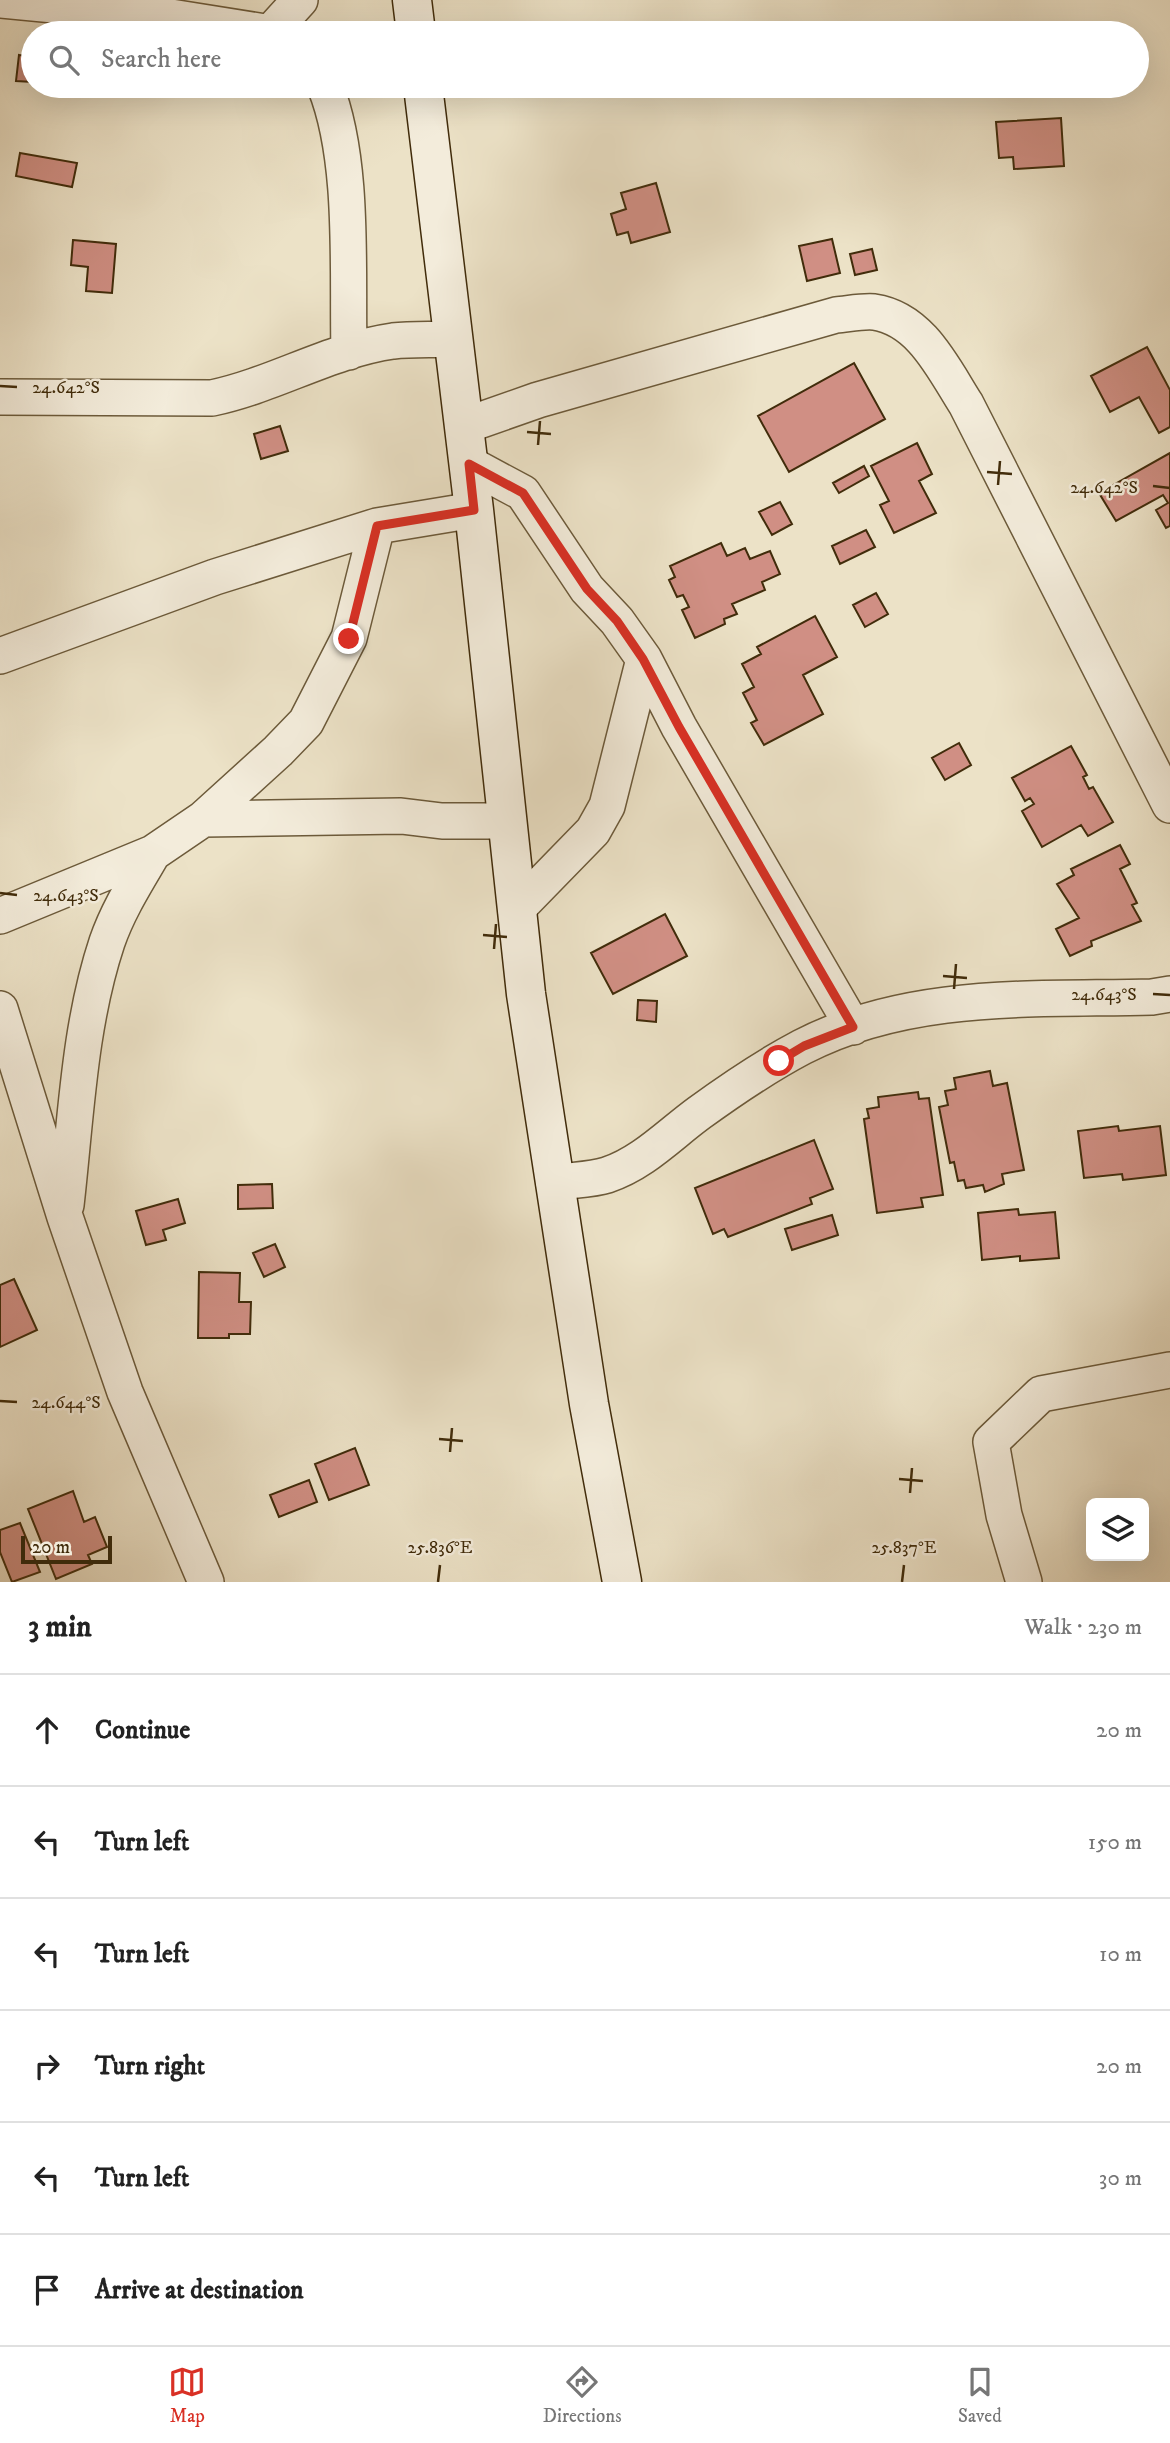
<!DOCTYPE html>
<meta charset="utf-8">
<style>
body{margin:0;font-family:"IM FELL DW Pica",serif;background:#f6f6f6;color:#222}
.controls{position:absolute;right:21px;bottom:21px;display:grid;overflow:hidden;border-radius:10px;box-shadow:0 7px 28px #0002}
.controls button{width:63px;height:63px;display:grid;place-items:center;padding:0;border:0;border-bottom:2px solid #e0e0e0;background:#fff;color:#222;font:35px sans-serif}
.scale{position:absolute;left:21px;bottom:18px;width:91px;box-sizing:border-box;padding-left:7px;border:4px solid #412c0b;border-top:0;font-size:19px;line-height:24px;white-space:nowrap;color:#412c0b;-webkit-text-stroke:5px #f3ecdb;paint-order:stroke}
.stop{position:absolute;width:21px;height:21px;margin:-16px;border:5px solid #d93025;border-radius:50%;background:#fff}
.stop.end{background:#d93025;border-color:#fff;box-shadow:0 2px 7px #0008}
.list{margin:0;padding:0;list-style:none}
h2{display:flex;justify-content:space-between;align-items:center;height:91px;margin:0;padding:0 28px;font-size:30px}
h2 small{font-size:23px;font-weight:400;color:#767676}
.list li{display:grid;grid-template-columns:46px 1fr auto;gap:21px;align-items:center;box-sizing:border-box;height:112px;padding:0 28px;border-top:2px solid #e0e0e0}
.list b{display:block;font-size:26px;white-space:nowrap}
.list em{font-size:23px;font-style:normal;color:#767676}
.icon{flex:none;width:38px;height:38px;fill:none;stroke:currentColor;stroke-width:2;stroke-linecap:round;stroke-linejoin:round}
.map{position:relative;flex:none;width:1170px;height:1582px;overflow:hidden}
.search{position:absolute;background:#fff;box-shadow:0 7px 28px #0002;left:21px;right:21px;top:21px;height:77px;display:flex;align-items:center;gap:18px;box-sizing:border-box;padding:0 24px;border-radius:38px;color:#767676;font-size:26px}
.sheet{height:763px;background:#fff}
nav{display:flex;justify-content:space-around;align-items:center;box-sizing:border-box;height:98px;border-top:2px solid #e0e0e0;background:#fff;font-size:19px;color:#767676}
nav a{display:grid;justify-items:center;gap:4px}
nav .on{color:#d93025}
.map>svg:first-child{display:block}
.building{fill:#d08f84;stroke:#412c0b;stroke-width:2}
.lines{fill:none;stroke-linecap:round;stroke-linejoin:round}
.street-casing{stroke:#6c5a3a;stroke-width:38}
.secondary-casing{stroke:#412c0b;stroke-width:41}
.street{stroke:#f3ecdb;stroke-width:35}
.secondary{stroke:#f3ecdb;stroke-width:38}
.route{stroke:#d93025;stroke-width:9}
.ticks{fill:none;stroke:#412c0b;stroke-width:2.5}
.ticks-label{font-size:18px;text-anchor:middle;fill:#412c0b;stroke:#f3ecdb;stroke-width:5;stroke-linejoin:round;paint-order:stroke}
</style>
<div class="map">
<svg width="1170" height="1582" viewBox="0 0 1170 1582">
<rect width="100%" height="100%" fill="#ece2c7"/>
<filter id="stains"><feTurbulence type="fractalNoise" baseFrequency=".00286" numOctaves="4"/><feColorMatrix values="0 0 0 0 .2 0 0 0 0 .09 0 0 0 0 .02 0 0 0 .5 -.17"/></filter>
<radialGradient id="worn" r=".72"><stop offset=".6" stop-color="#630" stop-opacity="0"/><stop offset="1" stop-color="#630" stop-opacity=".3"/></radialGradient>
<path class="building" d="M19,55L33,57V82L16,81Z
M1061,118L1064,166L1014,169L1013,157L999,158L996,122Z
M20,153L77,163L72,187L16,176Z
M656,183L670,232L631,243L628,232L617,235L611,214L626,209L621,193Z
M832,239L840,273L807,281L799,246Z
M73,240L116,244L112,293L86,291L88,267L71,265Z
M872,249L877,270L855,275L850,254Z
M1147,347L1170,390V427L1159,433L1139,397L1110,412L1091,376Z
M854,363L885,419L789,472L758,416Z
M280,426L288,451L261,459L254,434Z
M917,443L932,474L919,481L936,513L894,533L880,505L889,501L871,466Z
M1170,453V526L1166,528L1156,510L1168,503L1163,495L1116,521L1099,493Z
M864,466L869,476L839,493L833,483Z
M780,502L792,524L772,535L759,512Z
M866,530L875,547L840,564L832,546Z
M721,543L727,556L745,548L750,559L770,551L780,574L762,582L765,590L732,604L737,614L724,619L725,624L695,638L682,610L689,607L683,595L677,597L669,580L675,577L670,566Z
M876,593L888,614L865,627L853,605Z
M815,616L837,657L803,675L823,714L764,745L751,723L757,720L743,693L754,687L742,664L761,654L757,647Z
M959,743L971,765L945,780L932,758Z
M1071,746L1087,775L1083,777L1089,789L1093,787L1113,822L1088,836L1081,825L1042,847L1022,811L1034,804L1030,798L1025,801L1012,778Z
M1120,845L1130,864L1120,869L1137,903L1132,905L1141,921L1091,941L1092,946L1070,956L1056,929L1079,918L1057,884L1074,875L1071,869Z
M665,914L687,956L613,994L591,953Z
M638,1000L657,1001L656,1022L637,1020Z
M990,1071L993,1086L1007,1083L1024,1170L1002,1174L1004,1184L985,1192L983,1185L966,1188L964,1180L958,1181L954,1162L950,1163L939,1107L948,1105L945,1091L956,1089L954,1078Z
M918,1092L919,1099L929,1098L943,1195L921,1198L923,1207L877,1213L864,1119L869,1118L867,1109L879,1107L878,1097Z
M1118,1126L1119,1131L1160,1126L1166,1175L1123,1180L1122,1174L1084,1178L1078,1131Z
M814,1140L833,1189L810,1198L812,1204L728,1237L724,1229L713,1234L695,1188Z
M272,1184L273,1208L238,1209V1185Z
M178,1199L185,1223L163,1230L166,1240L146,1245L136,1211Z
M1018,1209L1019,1215L1055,1212L1059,1258L1020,1261V1256L982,1260L978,1213Z
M832,1215L838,1235L792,1250L785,1229Z
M275,1244L285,1267L264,1277L253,1253Z
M199,1272L240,1273L239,1302H251L250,1334H229V1338H198Z
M14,1279L37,1330L0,1347V1285Z
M355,1448L369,1485L329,1500L315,1464Z
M309,1480L317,1502L279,1517L270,1495Z
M73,1491L84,1522L95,1517L107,1547L88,1555L92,1564L56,1579L28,1509Z
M20,1523L40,1572L12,1582L0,1552V1530Z"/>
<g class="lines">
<g class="street-casing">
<path id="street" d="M0,0L158,15L271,33
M270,33L300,0
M325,86C355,160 347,272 349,352
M0,397L212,398C274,385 330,350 393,341C412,339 433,340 453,339
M464,426L538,400L836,315C848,314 862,311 874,312C921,319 943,368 966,404L1170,805
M469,464L523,493L587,589L617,621L644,659L679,727L853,1027
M0,656L215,577L377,526L474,510
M203,819L401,816L442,821H506
M516,910L593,831L607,806L644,659
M0,916L153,853L203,819L278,751L306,722L349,638L377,526
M0,1009L65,1217L125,1392L206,1582
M554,1183C571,1180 591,1180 607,1175C643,1163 669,1135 699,1113C732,1089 766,1066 802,1047C910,991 1034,1000 1152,997L1170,994
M66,1205C76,1118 79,1026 107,942C118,910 136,882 153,853
M1024,1582L1004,1515L991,1442L1041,1394L1170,1370"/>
</g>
<g class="secondary-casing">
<path id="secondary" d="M412,0L416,33
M423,86L474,510L526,994L589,1404L622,1582"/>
</g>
<use href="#street" class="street"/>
<use href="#secondary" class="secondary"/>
</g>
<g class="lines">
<path class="route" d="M349,639L377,526L474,510L469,464L523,493L587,589L617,621L643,659L679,727L853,1027L804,1046L779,1061"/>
</g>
<path class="ticks" d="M0,386L17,387M527,432L551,434M538,445L540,421M987,472L1012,474M998,485L1000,461M1153,486L1170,488M0,893L17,895M483,935L507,937M494,949L496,924M943,976L967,978M954,989L956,964M1153,994L1170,995M0,1401L17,1402M439,1439L463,1441M450,1452L452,1428M899,1479L923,1481M910,1493L912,1468M438,1582L440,1565M902,1582L904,1565"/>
<g class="ticks-label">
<text x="66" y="393">24.642°S</text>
<text x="1104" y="493">24.642°S</text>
<text x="66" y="901">24.643°S</text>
<text x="1104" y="1000">24.643°S</text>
<text x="66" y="1408">24.644°S</text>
<text x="440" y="1553">25.836°E</text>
<text x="904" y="1553">25.837°E</text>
</g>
<rect width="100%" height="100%" filter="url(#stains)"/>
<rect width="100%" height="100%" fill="url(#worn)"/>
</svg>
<div class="controls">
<button><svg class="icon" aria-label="layers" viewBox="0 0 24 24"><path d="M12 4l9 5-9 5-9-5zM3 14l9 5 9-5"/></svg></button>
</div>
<div class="scale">20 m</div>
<div class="stop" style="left:779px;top:1061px"></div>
<div class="stop end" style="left:349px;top:639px"></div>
<div class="search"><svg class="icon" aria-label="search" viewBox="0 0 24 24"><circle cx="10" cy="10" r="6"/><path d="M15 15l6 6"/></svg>Search here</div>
</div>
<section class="sheet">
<h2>3 min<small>Walk · 230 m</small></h2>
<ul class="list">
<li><svg class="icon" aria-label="ahead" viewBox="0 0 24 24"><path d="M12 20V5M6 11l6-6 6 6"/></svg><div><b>Continue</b></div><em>20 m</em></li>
<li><svg class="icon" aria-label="left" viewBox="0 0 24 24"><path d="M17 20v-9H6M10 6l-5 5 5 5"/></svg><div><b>Turn left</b></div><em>150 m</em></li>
<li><svg class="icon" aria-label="left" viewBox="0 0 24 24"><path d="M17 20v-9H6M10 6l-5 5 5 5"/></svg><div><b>Turn left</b></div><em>10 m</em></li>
<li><svg class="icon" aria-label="right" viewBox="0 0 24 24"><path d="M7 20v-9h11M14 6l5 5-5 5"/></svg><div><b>Turn right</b></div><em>20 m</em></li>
<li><svg class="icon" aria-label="left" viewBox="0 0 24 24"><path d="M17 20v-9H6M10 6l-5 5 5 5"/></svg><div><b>Turn left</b></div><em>30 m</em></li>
<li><svg class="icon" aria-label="arrive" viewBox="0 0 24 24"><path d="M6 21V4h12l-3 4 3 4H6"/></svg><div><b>Arrive at destination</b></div></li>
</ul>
</section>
<nav>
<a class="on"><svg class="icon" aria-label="map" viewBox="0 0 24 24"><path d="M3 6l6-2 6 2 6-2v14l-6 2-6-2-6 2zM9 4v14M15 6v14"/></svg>Map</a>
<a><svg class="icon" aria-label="directions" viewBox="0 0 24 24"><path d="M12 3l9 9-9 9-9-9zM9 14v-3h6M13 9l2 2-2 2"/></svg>Directions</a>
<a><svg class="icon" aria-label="saved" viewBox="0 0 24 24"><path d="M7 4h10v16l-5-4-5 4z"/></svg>Saved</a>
</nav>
